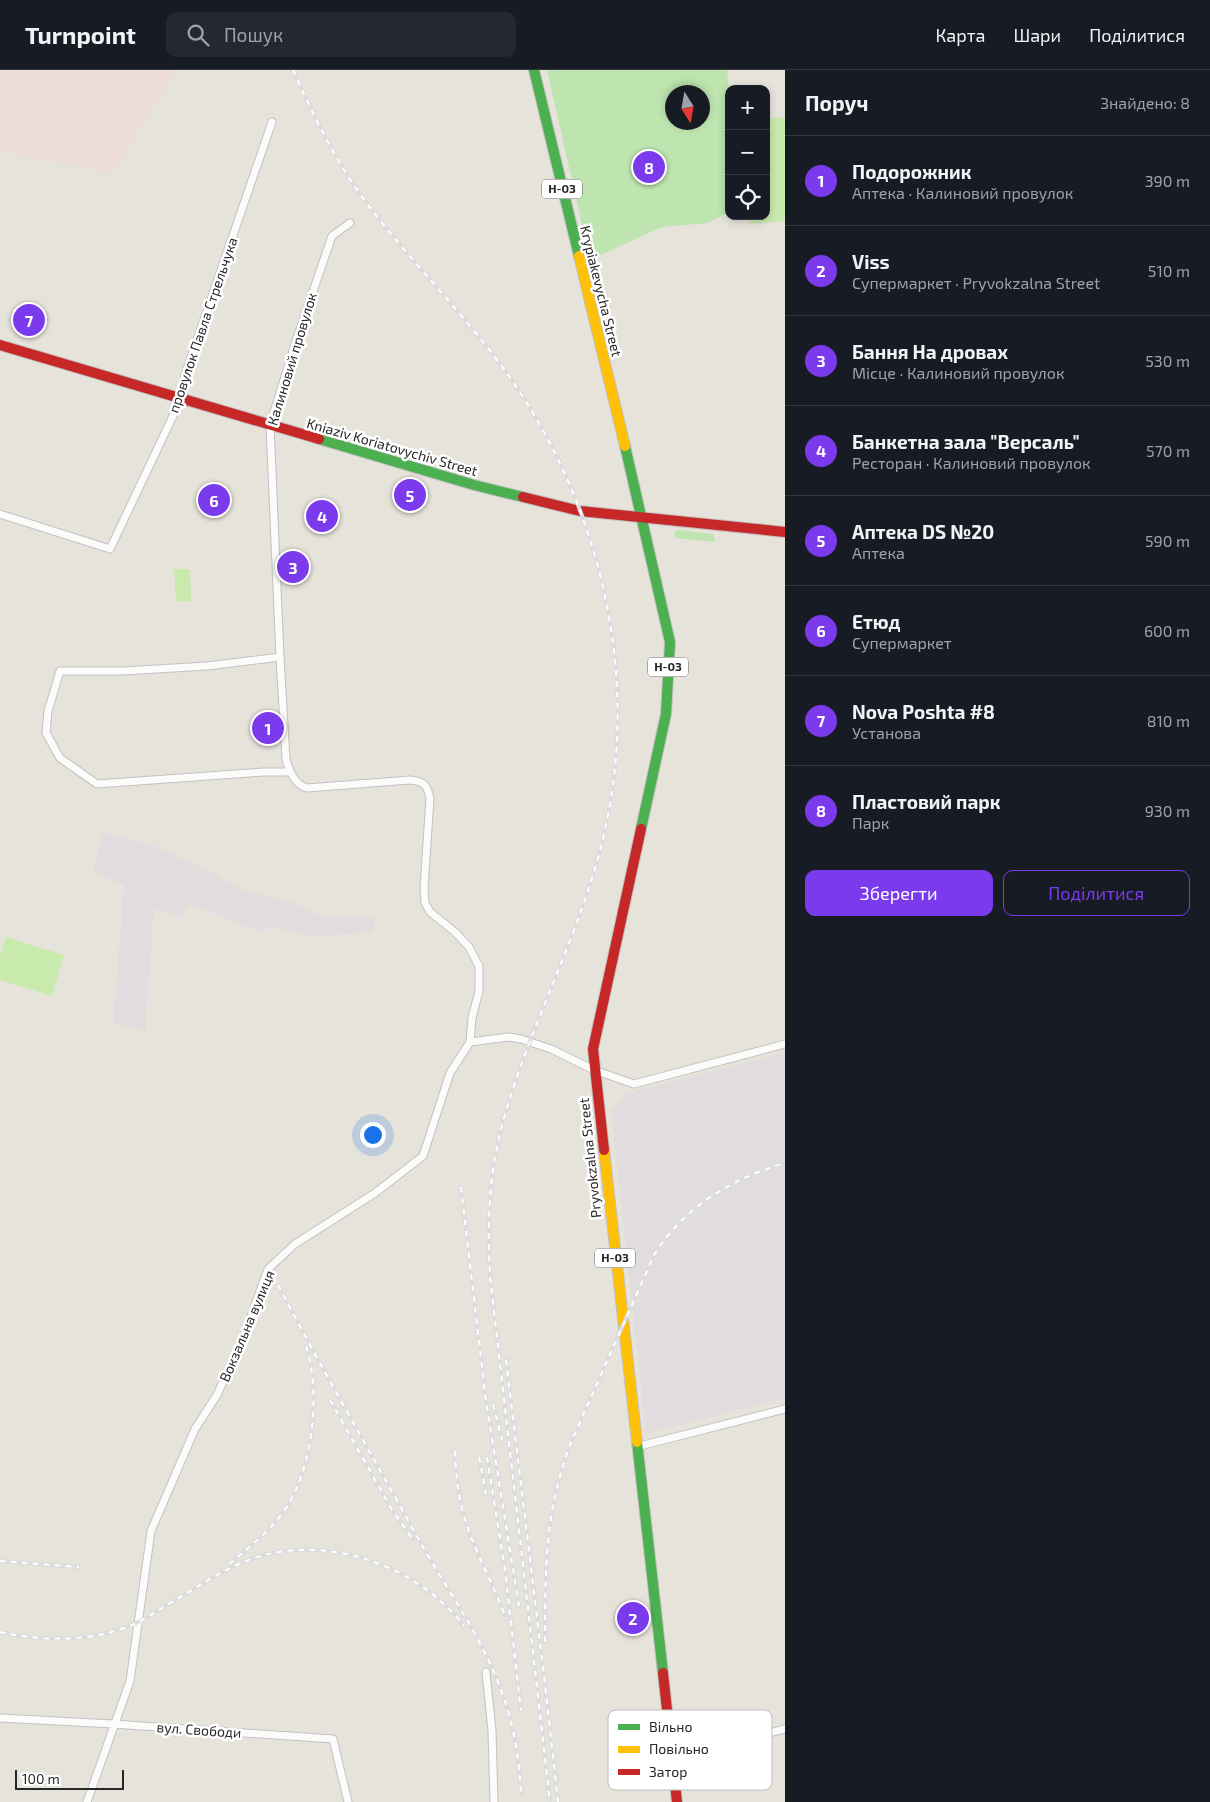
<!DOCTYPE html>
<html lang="uk">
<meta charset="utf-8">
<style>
body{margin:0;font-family:"Exo 2",sans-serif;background:#242831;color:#f1f3f6}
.controls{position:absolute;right:15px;top:15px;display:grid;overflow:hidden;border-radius:10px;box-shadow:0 2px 8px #0003}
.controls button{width:45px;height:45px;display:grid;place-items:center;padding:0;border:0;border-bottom:1px solid #363941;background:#171b24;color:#f1f3f6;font:25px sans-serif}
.compass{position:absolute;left:665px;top:15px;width:45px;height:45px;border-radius:50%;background:#171b24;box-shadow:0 2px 8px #0003;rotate:169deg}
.scale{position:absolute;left:15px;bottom:12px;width:109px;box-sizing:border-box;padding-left:5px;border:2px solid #272727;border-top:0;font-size:14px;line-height:18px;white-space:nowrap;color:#272727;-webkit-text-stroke:4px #fff;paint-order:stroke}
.you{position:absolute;left:372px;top:1064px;width:18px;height:18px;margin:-12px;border:4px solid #fff;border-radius:50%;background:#1a73e8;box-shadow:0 0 0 8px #1a73e833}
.badge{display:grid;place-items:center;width:32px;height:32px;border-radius:50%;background:#7c3aed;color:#fff;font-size:16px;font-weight:700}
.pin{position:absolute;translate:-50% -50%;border:2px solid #fff;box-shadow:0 1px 5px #0006}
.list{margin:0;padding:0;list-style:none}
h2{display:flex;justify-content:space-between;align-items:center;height:65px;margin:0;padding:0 20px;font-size:21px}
h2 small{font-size:16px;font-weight:400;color:#9ea1a6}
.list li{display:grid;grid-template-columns:32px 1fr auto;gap:15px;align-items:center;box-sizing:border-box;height:90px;padding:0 20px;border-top:1px solid #363941}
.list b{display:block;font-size:19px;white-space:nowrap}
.list p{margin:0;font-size:16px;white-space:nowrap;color:#9ea1a6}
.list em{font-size:16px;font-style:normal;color:#9ea1a6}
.actions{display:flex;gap:10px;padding:15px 20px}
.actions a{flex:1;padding:11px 0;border:1px solid #7c3aed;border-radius:10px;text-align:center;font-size:18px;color:#7c3aed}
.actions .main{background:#7c3aed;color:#fff}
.icon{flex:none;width:28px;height:28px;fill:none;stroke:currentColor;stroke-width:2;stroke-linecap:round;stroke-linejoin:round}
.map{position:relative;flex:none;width:785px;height:1732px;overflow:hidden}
header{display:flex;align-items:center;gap:30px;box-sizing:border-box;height:70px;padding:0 25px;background:#171b24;border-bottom:1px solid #363941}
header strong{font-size:24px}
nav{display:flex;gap:28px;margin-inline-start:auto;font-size:18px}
.search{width:350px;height:45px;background:#242831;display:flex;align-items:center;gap:12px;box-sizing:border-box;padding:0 18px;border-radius:10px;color:#9ea1a6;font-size:19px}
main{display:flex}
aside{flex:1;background:#171b24}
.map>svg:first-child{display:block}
.industrial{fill:#e1dddf}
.medical{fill:#eedcd6}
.green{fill:#bee5b0;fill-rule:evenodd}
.pitch{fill:#c9eaad}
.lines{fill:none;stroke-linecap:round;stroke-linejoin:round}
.street-casing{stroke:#c3c1c2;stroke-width:9}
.fast-casing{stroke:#c3c1c2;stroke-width:12}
.slow-casing{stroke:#c3c1c2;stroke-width:12}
.jam-casing{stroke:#c3c1c2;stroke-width:12}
.street{stroke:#fbfbfa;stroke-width:7}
.fast{stroke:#4caf50;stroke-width:10}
.slow{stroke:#ffc107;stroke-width:10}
.jam{stroke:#c62828;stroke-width:10}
.rail-casing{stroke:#dcdbdd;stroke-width:4}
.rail{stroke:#fff;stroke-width:2;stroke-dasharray:5.5;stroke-linecap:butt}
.labels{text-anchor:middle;stroke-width:5;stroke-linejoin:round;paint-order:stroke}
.shield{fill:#fff;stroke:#686868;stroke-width:1}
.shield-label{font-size:12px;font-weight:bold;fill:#272727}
.street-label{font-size:14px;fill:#272727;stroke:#fff}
.key{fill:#fff;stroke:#bebebe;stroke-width:1}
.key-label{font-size:14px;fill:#272727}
</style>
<header>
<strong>Turnpoint</strong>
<div class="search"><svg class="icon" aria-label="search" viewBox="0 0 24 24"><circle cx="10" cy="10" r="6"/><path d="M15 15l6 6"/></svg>Пошук</div>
<nav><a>Карта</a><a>Шари</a><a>Поділитися</a></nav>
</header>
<main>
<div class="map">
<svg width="785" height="1732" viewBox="0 0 785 1732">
<rect width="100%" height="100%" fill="#e6e3db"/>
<path class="industrial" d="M102,763L147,773L202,797L243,820L286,830L320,845L375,847L373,862L308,867L268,856L264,863L189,834L181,848L154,839L145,962L113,954L124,816L94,800Z
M785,983V1328L646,1364L611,1041L626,1023Z"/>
<path class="medical" d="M0,0H176L112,103L0,81Z"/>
<path class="green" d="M547,0H727L729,19V142L708,153L662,157L590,190ZM702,22V52H672V22Z
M680,460L713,464L715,472L676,468L674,465L675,462Z"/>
<path class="pitch" d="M785,47V151L749,154V146H766V49Z
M174,499H190L191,531L176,532Z
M6,867L64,885L52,926L0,910V886Z"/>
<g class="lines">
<g class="street-casing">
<path id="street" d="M350,153L332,166L296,271L270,355L280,587L286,689C289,701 294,714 307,718L410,710C424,711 427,715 430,728L424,818L425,833L430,842L455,862L469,877L479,896V921L472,948L470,972
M0,444L110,479L181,329L185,305L272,52
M280,587L207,596L124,601H60L48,641L46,663L60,688L97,714L263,702H290
M636,1377L785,1339
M486,1602L492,1661L494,1732
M0,1648L113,1654L333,1669L348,1732
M672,1688L785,1659
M87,1732L130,1611L151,1461L195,1359L217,1325L244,1266L268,1199L295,1174L375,1123L423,1086L450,1003L470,972L509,967L521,969L551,979L594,1000L634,1014L785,974"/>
</g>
<g class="fast-casing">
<path id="fast" d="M534,0L579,186
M319,369L474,415L523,427
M625,376L670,572L666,644L641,759
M637,1372L663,1603"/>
</g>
<g class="slow-casing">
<path id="slow" d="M579,186L625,376
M604,1080L637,1372"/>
</g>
<g class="jam-casing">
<path id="jam" d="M0,275L319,369
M523,427L580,441L785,462
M604,1080L593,979L641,759
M663,1603L677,1732"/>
</g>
<use href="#street" class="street"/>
<use href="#fast" class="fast"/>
<use href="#slow" class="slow"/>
<use href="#jam" class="jam"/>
<g class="rail-casing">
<path id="rail" d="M293,0C311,40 330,80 355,117C397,177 450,228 494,286C595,416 641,593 606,755C584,859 530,952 502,1055C489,1104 487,1155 490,1206L550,1732
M461,1117L486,1331L519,1536
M278,1215C323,1301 372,1385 419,1470C447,1520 483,1568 502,1623C514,1655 519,1689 521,1723
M506,1290L545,1614L558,1732
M330,1330L391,1438L413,1470
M493,1334L502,1370
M455,1381C456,1401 457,1420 462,1438C471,1477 493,1511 506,1549
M479,1387L486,1424
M487,1387L505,1500L521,1641
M0,1491L79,1497
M229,1494C250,1477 271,1460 286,1438C313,1398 321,1321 306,1276
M0,1562C40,1571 88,1572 127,1557C141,1552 154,1543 167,1535C191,1521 214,1505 239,1494C315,1459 415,1492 464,1556
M545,1572C545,1529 545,1484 552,1441C556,1419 562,1398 569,1377L654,1185C684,1137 731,1109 785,1093"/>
</g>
<use href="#rail" class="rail"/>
</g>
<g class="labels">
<g class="shield">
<rect x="542" y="109.5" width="40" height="19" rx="4"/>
<rect x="648" y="587.5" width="40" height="19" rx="4"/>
<rect x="595" y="1178.5" width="40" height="19" rx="4"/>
</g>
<g class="shield-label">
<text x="562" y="123">Н-03</text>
<text x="668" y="601">Н-03</text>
<text x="615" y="1192">Н-03</text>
</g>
<g class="street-label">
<text transform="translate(601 221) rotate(76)" y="5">Krypiakevycha Street</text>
<text transform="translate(203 255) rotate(-71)" y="5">провулок Павла Стрельчука</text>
<text transform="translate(292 289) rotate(-73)" y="5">Калиновий провулок</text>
<text transform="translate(392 377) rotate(16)" y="5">Kniaziv Koriatovychiv Street</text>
<text transform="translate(590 1088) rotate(-96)" y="5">Pryvokzalna Street</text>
<text transform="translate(247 1256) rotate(-67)" y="5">Вокзальна вулиця</text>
<text transform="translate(199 1660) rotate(4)" y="5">вул. Свободи</text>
</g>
</g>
<rect x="608" y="1640" width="164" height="80" rx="8" class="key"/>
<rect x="618" y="1654" width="22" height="6" fill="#4caf50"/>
<rect x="618" y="1676" width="22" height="7" fill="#ffc107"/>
<rect x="618" y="1699" width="22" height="6" fill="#c62828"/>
<g class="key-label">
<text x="649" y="1662">Вільно</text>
<text x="649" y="1684">Повільно</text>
<text x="649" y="1707">Затор</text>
</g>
</svg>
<div class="controls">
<button>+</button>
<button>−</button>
<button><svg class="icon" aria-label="locate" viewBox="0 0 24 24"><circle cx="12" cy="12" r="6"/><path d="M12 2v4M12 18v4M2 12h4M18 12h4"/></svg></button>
</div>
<svg class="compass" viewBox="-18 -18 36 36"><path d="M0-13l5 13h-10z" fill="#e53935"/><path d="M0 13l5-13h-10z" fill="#9ea1a6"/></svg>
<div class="scale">100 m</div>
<div class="you"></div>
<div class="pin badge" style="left:268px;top:658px">1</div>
<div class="pin badge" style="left:633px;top:1548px">2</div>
<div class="pin badge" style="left:293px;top:497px">3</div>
<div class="pin badge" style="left:322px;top:446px">4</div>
<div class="pin badge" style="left:410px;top:425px">5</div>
<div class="pin badge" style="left:214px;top:430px">6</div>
<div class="pin badge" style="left:29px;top:250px">7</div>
<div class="pin badge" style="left:649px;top:97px">8</div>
</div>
<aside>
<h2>Поруч<small>Знайдено: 8</small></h2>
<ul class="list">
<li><span class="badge">1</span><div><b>Подорожник</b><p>Аптека · Калиновий провулок</p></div><em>390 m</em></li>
<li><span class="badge">2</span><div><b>Viss</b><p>Супермаркет · Pryvokzalna Street</p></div><em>510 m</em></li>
<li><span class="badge">3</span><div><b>Бання На дровах</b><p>Місце · Калиновий провулок</p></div><em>530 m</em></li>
<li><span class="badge">4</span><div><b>Банкетна зала &quot;Версаль&quot;</b><p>Ресторан · Калиновий провулок</p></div><em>570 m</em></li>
<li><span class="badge">5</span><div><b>Аптека DS №20</b><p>Аптека</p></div><em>590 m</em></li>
<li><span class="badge">6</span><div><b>Етюд</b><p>Супермаркет</p></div><em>600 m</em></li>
<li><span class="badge">7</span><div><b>Nova Poshta #8</b><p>Установа</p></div><em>810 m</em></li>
<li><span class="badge">8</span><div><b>Пластовий парк</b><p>Парк</p></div><em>930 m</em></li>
</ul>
<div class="actions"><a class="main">Зберегти</a><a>Поділитися</a></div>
</aside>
</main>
